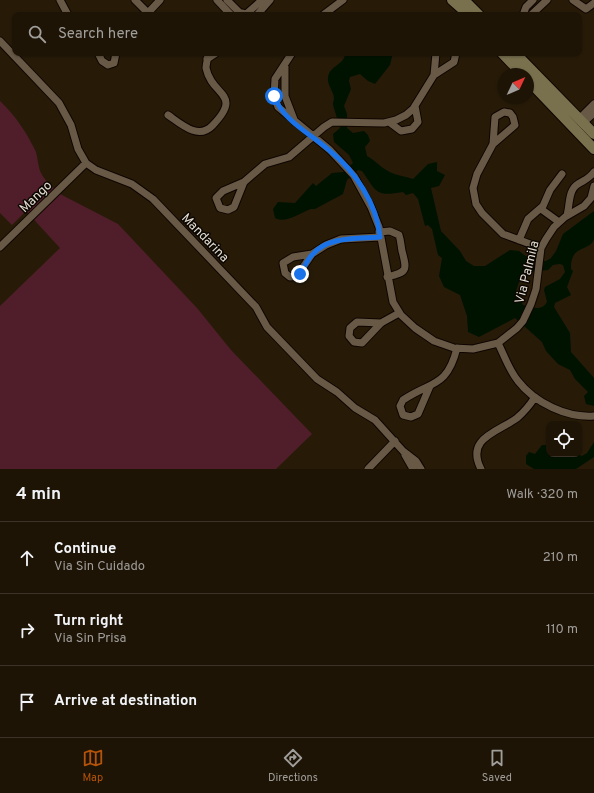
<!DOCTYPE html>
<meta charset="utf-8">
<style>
body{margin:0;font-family:Overpass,sans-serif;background:#251d10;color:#f1f3f6}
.controls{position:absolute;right:12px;bottom:12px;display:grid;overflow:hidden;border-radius:8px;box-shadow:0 1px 3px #0004}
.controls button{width:36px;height:36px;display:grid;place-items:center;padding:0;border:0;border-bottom:1px solid #3b3328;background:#1d1406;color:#f1f3f6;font:20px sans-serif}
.compass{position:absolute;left:498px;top:68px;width:36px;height:36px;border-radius:50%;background:#1d1406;box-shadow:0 1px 3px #0004;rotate:46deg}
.stop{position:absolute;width:12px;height:12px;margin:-9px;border:3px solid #1a73e8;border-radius:50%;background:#fff}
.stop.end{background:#1a73e8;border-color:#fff;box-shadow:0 1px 4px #0008}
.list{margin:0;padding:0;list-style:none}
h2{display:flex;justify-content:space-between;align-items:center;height:52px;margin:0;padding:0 16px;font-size:17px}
h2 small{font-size:13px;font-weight:400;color:#a09e9b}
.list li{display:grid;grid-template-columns:26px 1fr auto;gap:12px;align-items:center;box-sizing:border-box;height:72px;padding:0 16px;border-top:1px solid #3b3328}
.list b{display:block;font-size:15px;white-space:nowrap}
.list p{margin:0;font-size:13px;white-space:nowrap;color:#a09e9b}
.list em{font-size:13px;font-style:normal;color:#a09e9b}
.icon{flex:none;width:22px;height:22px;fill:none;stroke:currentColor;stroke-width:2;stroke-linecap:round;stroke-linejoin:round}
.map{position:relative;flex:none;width:594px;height:469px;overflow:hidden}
.search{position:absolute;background:#1d1406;box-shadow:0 1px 3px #0004;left:12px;right:12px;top:12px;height:44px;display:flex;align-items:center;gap:10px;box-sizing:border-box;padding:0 14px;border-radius:8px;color:#a09e9b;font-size:15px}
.sheet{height:268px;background:#1d1406}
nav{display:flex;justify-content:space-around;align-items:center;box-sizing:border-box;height:56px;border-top:1px solid #3b3328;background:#1d1406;font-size:11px;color:#a09e9b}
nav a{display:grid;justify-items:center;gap:2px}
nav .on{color:#b45309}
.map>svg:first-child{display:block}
.green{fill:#501e2a}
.water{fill:#001300;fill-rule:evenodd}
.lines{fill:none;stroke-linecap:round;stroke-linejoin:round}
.street-casing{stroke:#0f0500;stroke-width:9}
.secondary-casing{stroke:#0f0500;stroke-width:12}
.street{stroke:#675946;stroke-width:7}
.secondary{stroke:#79704e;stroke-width:10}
.route{stroke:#1a73e8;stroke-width:5}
.labels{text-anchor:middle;stroke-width:3;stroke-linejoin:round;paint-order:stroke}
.street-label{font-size:13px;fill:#e3dbd0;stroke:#0b0702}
</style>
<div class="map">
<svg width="594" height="469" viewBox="0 0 594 469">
<rect width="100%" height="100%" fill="#271b08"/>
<path class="green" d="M0,101C15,115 27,133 36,152C38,159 38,167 41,173C45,181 53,188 60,194L118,224L197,308L231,350L312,434L276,469H0V306L60,248L26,211L12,225L0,213Z"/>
<path class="water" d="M345,53H393L390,65L375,84L368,81L360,74L350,77L349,81L351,89L344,106L347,114V128L353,133L364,131L368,135L370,141L365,147L367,156C375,160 380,167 388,171C397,176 405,176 413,179L428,164L437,162V171L445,175L439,186L431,188L441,231L460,251L466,261L474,266H485L510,250L519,251L534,262L546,261L551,258L556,251L563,234L594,211C594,219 594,231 594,239C590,252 570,244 571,269L573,271L567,287L571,295L555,303L554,307L570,333L571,352L594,378V406L586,404L584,396L588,392L575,379L570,370L558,364L546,351L542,342L515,318L479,337L468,332L467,316L460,295L444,287L439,276L442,258L438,255L432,229L428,225L425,226L418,199L413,193L406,195L403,192C375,197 377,192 362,171L358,170L347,180L343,194L315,209H311C300,213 285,224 275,218L273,209L278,202L295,203L313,183L316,186L332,173L343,172L353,163L349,155L334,142L333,134L340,128C338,120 334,110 333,104C333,102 334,100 334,98C333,90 327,85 328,77C330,65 345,65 345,53ZM560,264L563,265L565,272L560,279L545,287L544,290L547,302C541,312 532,307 523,305L516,291L520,279L529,272L548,270L553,265Z
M594,442V457L576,469H534L526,464V456L529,452L535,454L542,445H549V454C558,454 574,453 582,456L587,453Z"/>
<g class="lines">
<g class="street-casing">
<path id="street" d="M60,0L68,15
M135,0L148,13
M217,0L231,15
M227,0L239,12L246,14
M573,0L586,9L594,3
M146,15L160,0
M245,15L262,0
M257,15L270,0
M323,15L343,0
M523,15L526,7L533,0
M531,15L547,0
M0,41L59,103L71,125L78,149L86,163L96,170L132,184L153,199L256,307L267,327L317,379L337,392L355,408L375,420L403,451L416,461L421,469
M98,53L102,61L108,65L114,63L116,53
M292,53L275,79L274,96L278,107L330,150L354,176L371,207L379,227L393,302L401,315L415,328L434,341L454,348L473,349L498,343L517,328L523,321L531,304L536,289L541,248L546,239L554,227L565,217L584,206L591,198L594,186
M207,59L216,53
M285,66V96L295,122
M434,75L454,62L456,53
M168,115C181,124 198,140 212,126C244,93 212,97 206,68C206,64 208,58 208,53
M579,119L594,104
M389,122L401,131L412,129L418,122L415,106
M583,123L594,113
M493,144L495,117L504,112L510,113L513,117L515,125L493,144L477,174L473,188L476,204L482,213L503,234L541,248
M244,182L234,207L228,210L220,208L216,198L223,191L244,182L265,164L289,157L324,127L332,122L384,123L396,120L406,115L413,109L434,75L436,53
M541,209L559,222
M567,215C570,205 568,190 578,184C584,180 589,179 594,172
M379,232L390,231L399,235C401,241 401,246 402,251C407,270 408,272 387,277
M519,240L528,219L543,206L550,190L562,174
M0,247L86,163
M312,254L297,276L290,277L285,273L283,263L293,257L312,254L326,245L341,239L380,237
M381,323L357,322L350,328L349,336L354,342L362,343L381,323L399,313
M498,343C504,355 509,370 518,381C535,403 567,418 594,416
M430,386L418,414L411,417L403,415L400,406L403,400C431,381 447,388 457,348
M405,455L413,469
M368,469L395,441
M481,469C465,438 498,432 517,418C524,412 530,405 535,397"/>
</g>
<g class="secondary-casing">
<path id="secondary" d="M452,0L469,15
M464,0L479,15
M502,53L522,74
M515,53L594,134
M528,80L594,149"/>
</g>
<use href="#street" class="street"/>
<use href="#secondary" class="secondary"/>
</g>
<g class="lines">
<path class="route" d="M274,96C283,121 311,134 330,151C355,171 377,204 380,237C358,239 327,236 312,255C307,260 304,268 300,274"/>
</g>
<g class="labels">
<g class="street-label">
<text transform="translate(35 196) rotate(-44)" y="5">Mango</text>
<text transform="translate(206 237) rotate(46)" y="5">Mandarina</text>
<text transform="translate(526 272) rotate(-76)" y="5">Via Palmila</text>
</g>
</g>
</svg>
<div class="controls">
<button><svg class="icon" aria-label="locate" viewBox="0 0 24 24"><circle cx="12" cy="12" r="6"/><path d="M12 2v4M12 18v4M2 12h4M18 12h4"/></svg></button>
</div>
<svg class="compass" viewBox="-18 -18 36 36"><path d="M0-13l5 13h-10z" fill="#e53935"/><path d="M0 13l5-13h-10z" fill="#a09e9b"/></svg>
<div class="stop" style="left:274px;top:96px"></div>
<div class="stop end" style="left:300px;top:274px"></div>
<div class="search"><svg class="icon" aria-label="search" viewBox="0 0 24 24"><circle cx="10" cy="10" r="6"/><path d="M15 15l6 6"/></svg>Search here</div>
</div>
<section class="sheet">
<h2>4 min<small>Walk · 320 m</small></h2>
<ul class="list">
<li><svg class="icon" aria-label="ahead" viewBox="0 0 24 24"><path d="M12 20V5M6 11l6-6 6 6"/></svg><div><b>Continue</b><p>Via Sin Cuidado</p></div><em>210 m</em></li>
<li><svg class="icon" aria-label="right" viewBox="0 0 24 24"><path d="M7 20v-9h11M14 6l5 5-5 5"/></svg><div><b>Turn right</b><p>Via Sin Prisa</p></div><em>110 m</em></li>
<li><svg class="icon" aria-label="arrive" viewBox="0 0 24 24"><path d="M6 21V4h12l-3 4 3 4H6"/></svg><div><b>Arrive at destination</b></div></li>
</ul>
</section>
<nav>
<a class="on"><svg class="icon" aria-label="map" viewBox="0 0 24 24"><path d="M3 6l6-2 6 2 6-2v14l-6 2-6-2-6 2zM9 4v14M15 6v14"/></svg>Map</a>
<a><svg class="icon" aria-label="directions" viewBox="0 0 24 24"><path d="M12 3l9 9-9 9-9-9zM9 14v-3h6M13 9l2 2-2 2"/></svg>Directions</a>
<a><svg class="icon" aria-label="saved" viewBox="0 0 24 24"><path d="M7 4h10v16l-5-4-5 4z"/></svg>Saved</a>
</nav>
